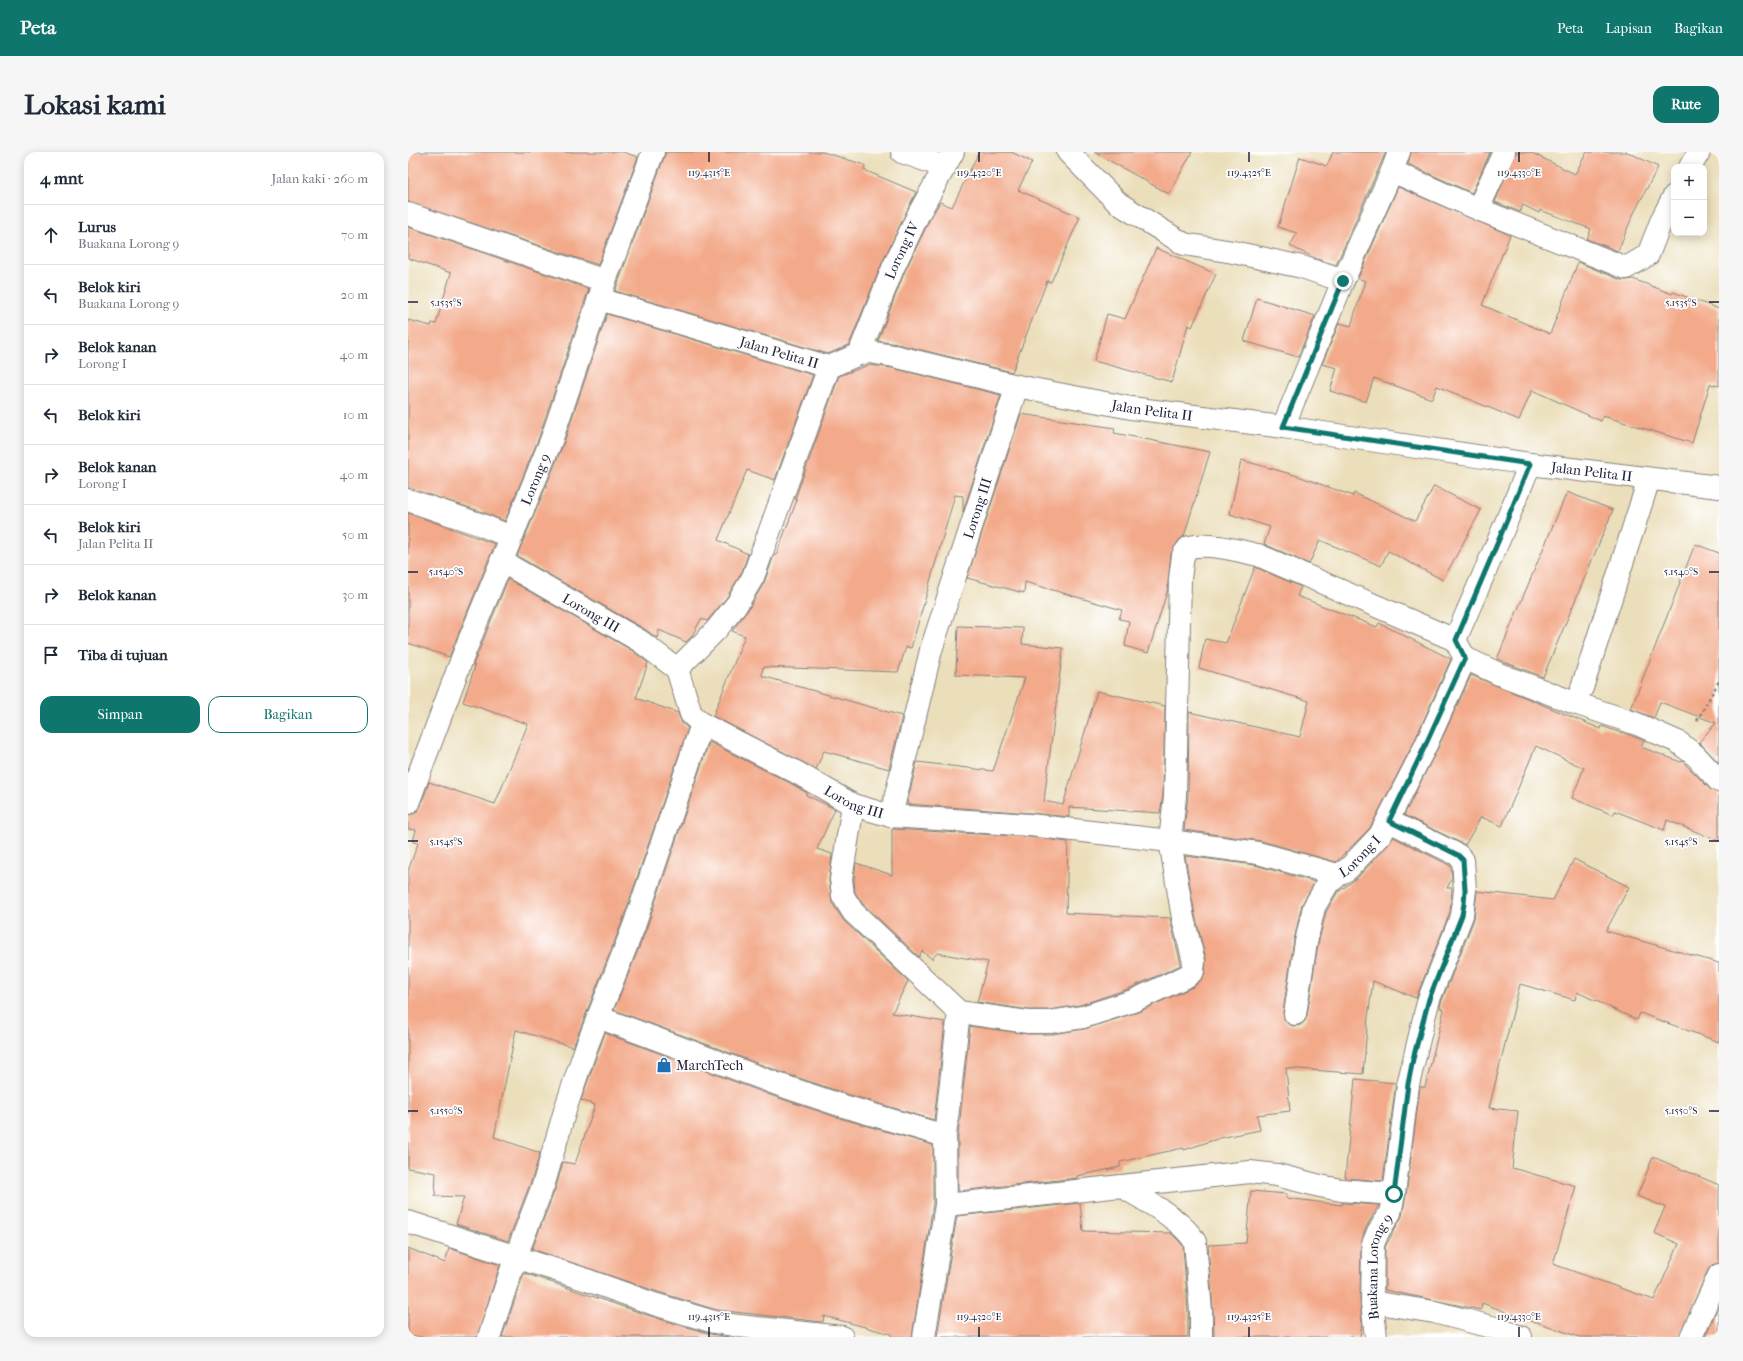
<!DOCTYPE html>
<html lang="id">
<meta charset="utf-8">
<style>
body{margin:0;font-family:"IM FELL French Canon",serif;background:#f6f6f7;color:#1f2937}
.controls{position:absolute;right:12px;top:12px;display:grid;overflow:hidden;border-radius:8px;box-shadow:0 2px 10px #0003}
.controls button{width:36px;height:36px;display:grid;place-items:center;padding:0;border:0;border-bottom:1px solid #e0e1e3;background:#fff;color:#1f2937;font:20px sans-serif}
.stop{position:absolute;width:12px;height:12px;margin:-9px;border:3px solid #0f766e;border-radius:50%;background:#fff}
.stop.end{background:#0f766e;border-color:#fff;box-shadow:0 1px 4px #0008}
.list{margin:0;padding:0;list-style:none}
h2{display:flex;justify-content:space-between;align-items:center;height:52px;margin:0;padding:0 16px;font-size:17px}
h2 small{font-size:13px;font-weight:400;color:#747a83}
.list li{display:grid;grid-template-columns:26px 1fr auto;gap:12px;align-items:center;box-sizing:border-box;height:60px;padding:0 16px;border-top:1px solid #e0e1e3}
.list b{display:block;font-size:15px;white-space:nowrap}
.list p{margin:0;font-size:13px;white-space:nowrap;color:#747a83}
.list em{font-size:13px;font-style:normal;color:#747a83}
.actions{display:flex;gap:8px;padding:12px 16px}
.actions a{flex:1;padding:9px 0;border:1px solid #0f766e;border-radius:12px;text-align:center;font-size:14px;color:#0f766e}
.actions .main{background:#0f766e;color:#fff}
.icon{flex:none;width:22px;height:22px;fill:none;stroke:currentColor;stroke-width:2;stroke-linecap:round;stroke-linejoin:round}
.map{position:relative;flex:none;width:1311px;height:1185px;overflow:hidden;border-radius:12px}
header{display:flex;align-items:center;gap:24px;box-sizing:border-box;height:56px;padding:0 20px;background:#0f766e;color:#fff}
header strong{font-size:19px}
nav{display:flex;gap:22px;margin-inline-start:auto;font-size:14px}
.intro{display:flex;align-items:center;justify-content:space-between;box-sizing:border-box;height:96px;padding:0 24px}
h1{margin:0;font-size:28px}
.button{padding:10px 18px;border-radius:12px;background:#0f766e;color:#fff;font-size:14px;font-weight:700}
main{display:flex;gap:24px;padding:0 24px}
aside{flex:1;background:#fff;border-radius:12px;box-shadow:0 2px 10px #0003}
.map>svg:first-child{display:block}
.building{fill:#f3aa8b}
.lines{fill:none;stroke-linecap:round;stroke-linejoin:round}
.minor-casing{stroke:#86807a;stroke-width:24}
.path{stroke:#86807a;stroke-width:2.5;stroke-dasharray:3 3;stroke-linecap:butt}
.minor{stroke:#fff;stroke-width:22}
.route{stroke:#0f766e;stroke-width:5}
.ticks{fill:none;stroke:#22223b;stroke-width:1.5}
.labels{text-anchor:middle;stroke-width:3.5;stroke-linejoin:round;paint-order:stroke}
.street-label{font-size:14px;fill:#22223b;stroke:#fff}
.poi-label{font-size:14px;fill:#22223b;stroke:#fff;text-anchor:start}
.ticks-label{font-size:10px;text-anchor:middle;fill:#22223b;stroke:#fff;stroke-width:3.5;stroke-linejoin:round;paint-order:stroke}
</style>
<header>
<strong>Peta</strong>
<nav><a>Peta</a><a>Lapisan</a><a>Bagikan</a></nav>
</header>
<div class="intro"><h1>Lokasi kami</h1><a class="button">Rute</a></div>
<main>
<aside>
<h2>4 mnt<small>Jalan kaki · 260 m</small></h2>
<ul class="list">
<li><svg class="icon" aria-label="ahead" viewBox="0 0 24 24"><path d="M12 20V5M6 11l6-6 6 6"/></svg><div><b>Lurus</b><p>Buakana Lorong 9</p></div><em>70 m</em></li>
<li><svg class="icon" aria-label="left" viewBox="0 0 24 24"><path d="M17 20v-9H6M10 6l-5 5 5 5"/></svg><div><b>Belok kiri</b><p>Buakana Lorong 9</p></div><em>20 m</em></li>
<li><svg class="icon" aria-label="right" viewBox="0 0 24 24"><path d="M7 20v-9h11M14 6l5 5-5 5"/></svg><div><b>Belok kanan</b><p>Lorong I</p></div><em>40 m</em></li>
<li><svg class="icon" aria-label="left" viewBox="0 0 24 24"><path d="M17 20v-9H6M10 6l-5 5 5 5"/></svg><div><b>Belok kiri</b></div><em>10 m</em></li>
<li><svg class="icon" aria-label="right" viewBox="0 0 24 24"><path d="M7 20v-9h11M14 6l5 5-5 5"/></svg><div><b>Belok kanan</b><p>Lorong I</p></div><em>40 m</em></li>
<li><svg class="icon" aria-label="left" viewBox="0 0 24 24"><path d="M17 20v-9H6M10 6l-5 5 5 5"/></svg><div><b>Belok kiri</b><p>Jalan Pelita II</p></div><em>50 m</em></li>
<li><svg class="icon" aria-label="right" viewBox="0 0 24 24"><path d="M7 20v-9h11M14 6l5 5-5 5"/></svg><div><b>Belok kanan</b></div><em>30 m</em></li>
<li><svg class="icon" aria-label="arrive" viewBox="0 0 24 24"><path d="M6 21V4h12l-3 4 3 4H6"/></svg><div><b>Tiba di tujuan</b></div></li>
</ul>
<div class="actions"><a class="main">Simpan</a><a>Bagikan</a></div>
</aside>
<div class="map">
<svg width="1311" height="1185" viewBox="0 0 1311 1185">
<rect width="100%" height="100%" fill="#fff"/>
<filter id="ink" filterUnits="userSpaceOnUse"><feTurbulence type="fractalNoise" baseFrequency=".025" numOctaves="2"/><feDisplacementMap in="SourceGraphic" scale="8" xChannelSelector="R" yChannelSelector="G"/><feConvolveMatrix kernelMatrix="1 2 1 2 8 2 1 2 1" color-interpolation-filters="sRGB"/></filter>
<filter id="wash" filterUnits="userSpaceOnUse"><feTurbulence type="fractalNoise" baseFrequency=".012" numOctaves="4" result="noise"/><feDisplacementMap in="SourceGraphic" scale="16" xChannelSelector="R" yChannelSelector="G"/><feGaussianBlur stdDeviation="0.9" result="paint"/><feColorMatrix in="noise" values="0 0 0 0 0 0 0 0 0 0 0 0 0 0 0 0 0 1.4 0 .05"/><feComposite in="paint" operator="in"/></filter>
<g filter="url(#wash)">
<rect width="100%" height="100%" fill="#ebdeba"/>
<g id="blocks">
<path class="building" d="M0,0H215L230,5L190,113L0,50Z
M258,0H415L457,13L456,18L508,40L474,111L441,193L420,202L207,139Z
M571,0H603L624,10L610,38L672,65L643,130L639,129L604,220L489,192L470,189L496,121L522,67L532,50L544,55Z
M686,0H784L761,42Z
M925,0H978L928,113L909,107L882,94L889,81L870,75L892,5L919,14Z
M1003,0H1082L1064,41L1000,12Z
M1108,0H1122L1167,22L1179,0H1220L1250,15L1225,63L1210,99L1179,87L1183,77L1132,58L1131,61L1115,53L1112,60L1087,50Z
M990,35L1102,83L1074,153L1142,182L1170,110L1213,128H1219L1225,127L1264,142L1265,140L1311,157V234L1302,232L1284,291L1195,264L1193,269L1124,238L1111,268L1029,234L1024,247L966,226L958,250L922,239L929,216L914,212L931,171L943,174L957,129L950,126Z
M0,75L181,137L131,285L97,369L75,360L0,336V168L23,174L24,171L28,172L43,121L0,106Z
M748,96L808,122L784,175L780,173L764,230L686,209L699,162L717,167Z
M849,146L907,164L890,205L836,189Z
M199,162L405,223L367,328L339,318L310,388L340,402L334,420L319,445L299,469L293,467L284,484L278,490L251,478L249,486L238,478L109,404L155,293Z
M461,213L484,216L593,243L555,360V344L547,343L503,496L498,495L490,520L355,515L354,524L494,564L481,617L416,599L408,617L305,564L337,484L324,479L340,458L356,431L366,403H368L389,348L387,347L431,224Z
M613,262L707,276L706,281L802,300L776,384L771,388L763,401L759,440L740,501L717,494L721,469L711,467L714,458L617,430L616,441L559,426Z
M833,308L890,324L945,344L946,341L1007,369L1026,334L1073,358L1035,428L980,399L973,414L912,388L901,412L856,392L862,375L822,362Z
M1159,340L1205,358L1135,525L1089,507Z
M0,361L87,392L41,505L0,491Z
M1287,392L1311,401V611L1291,590L1308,571L1252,550L1246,566L1223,557Z
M847,415L893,435L889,444L969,475L971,471L1043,507L1006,590L962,676L928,710L853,689L776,678L780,644L781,560L892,585L901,549L791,516L797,487L818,491Z
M100,427L225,499L240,511L228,546L270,561L274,571L280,576L214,770L165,895L108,878L86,985L132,1001L124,1027L100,1089L48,1072L56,1045L27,1044L28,1021L0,1016V719L10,691L5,690L8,678L0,677V663L8,661L12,656L21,630L87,652L120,572L55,550L67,514L65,513Z
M550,474L615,476L614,492L655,496L636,649L655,653L689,539L757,554L755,643L752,661L661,655V665L623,661L499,652L509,610L585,619L617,526L548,523Z
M1063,523L1193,577L1194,574L1213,581L1214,580L1224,584L1236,589L1233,595L1273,610L1274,609L1302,637L1311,641V689L1259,668L1256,678L1207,659L1205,663L1164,646L1176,616L1128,594L1094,674L1073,665L1057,693L996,663L1028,600Z
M301,590L382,631L399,641L398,643L427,657L409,697L424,702L421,728L424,751L436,769L500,829L484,861L537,870L526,968L436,941L373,920L206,858L238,778Z
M484,677L621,685L660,690L658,761L762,766L773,813L720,837L672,853L641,858H621L569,850L580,810L529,801L524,807L514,799L511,805L455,752L447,740L446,727L448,711L484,723Z
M985,685L1043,714L1044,726L1039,736H1044L1042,760L1008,846L965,829L960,865L955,922L878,916L882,959L849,963L852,978L812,986L776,998L775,996L712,1010V1015L669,1024V1026L550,1039V985L562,874L620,882H644L677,877L730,860L787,834L793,828L797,821L798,807L787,763L777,704L847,713L907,730L894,752L886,788L875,860L876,867L880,872L886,874L892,873L897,869L899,864L910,792L918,760L929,741L949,726L981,692Z
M1166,707L1221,735L1198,779L1311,811V890L1232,861L1229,868L1169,840L1167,848L1112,832L1081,956L1110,959L1104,1016L1168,1034L1145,1112L1246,1148L1271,1092L1246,1081L1257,1055L1229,1044L1245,1005L1311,1033V1111L1304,1113L1300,1118L1271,1185H1171L1126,1169L1125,1170L1074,1151L1073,1158L977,1138V1095L994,1064L998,1044L1012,935H1017L1036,858L1032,856L1033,851L1066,767L1069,739L1145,748Z
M197,881L365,944L428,965L525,993V1052L504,1185H483V1182L416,1164L415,1170L309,1158L250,1140L124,1097L148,1035L155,1010L167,1012L187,953L173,948Z
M947,927L988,931L975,1029L937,1026Z
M843,1039L879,1042L878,1046L934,1053V1051L971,1053L958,1075L953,1092L952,1150L954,1171L952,1185H806L805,1158L800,1093L838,1091Z
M672,1051L675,1079L763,1081L772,1090L775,1094L780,1160V1185H529L549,1064Z
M0,1096L37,1111L41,1096L92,1113L69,1185H0Z
M116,1121L242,1164L302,1182L321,1185H94Z
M1311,1153V1185H1297Z"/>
</g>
</g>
<g filter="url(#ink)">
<use href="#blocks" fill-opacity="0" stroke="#86807a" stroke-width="1"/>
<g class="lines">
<g class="minor-casing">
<g id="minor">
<path d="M494,0L537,15"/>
<path d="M660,0L710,51L776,92L825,100L894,115L935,129"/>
<path d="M1282,15L1291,0"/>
<path d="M984,19L1070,57L1218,116L1240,103L1254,67L1266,44"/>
<path d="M1070,57L1096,0"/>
<path d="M0,62L197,129"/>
<path id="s1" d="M191,147L421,215L451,202L461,200L486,204L609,234L723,256L875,275L1122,312L1311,335"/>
<path id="s2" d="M451,202L485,116L511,61L545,0"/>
<path d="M875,275L935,129L984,19L991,0"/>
<path d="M0,348L71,372L103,385"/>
<path id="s3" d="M93,409L232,489L269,517L283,562L294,572L388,620L445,653L483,664L622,673L762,689L850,701L930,723"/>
<path d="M1047,488L1092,385L1122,312"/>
<path d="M269,517L308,478L329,452L345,425L421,215"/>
<path d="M1174,536L1241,327"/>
<path id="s4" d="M0,651L58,496L143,289L197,129L245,0"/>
<path d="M445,653L433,727L435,744L445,760L551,860L620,870H642L675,865L725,849L779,824L785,819L786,810L775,766L762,689L767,644L772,427L775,403L781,395C804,391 827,398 850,403L1047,488L1057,506L1091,522L1167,551L1229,572L1270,590L1288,604L1311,629"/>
<path id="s5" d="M483,664L523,498L609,234"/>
<path id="s6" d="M887,862L898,790L906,755L919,733L930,723L940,717L972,683L1017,595L1057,506"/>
<path d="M190,865L369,932L432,953L537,984"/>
<path d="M713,1034C735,1047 775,1068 787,1090L793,1159V1185"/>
<path d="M538,1053L842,1020L869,1023L912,1034L933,1038L986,1042"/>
<path d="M0,1070L176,1127L246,1152L306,1170L331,1174L434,1185"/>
<path d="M964,1150L1026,1160L1091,1177L1113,1185"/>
<path d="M81,1185L108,1104L136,1031L158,955L178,896L226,774L294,572"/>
<path d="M516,1185L538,1053L537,984L551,860"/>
<path id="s7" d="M968,1185L964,1150L965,1092L970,1080L982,1061L986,1042L1000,933L1017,862L1021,847L1054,763L1057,738L1055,708L1050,703L981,669"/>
<path d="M1283,1185L1311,1123"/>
</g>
</g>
<path class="path" d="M1289,569L1311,529"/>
<use href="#minor" class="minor"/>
</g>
</g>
<g class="lines" filter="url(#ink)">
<path class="route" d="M935,129L875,275L1122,312L1092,385L1048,488L1057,506L1017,594L981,669L1050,703L1055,708L1057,738L1056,752L1054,763L1021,847L1005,907L1000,932L986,1042"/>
</g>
<path class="ticks" d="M301,0V10M571,0V10M841,0V10M1111,0V10M0,150H10M1301,150H1311M0,420H10M1301,420H1311M0,689H10M1301,689H1311M0,959H10M1301,959H1311M301,1175V1185M571,1175V1185M841,1175V1185M1111,1175V1185"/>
<defs>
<g id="shop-bare" transform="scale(1.2)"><path d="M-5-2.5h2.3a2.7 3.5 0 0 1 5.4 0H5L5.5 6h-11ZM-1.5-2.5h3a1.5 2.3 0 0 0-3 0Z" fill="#1f6fb2" stroke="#fff" stroke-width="2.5" paint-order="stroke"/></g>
</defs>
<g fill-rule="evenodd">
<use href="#shop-bare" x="256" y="913"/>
</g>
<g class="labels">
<g class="street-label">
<text dy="5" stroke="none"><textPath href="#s2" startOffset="112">Lorong IV</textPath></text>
<text dy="5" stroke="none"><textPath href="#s1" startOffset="188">Jalan Pelita II</textPath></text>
<text dy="5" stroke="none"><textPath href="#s1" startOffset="572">Jalan Pelita II</textPath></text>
<text dy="5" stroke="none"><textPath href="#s1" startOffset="1016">Jalan Pelita II</textPath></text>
<text dy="5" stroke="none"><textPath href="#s4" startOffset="348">Lorong 9</textPath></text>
<text dy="5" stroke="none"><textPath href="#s5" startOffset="320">Lorong III</textPath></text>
<text dy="5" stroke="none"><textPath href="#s3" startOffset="104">Lorong III</textPath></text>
<text dy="5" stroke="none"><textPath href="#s3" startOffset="440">Lorong III</textPath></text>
<text dy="5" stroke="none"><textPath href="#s6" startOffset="178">Lorong I</textPath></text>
<text dy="5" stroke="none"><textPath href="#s7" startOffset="72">Buakana Lorong 9</textPath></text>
</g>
<g class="poi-label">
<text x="268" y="918">MarchTech</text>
</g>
</g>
<g class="ticks-label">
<text x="301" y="24">119.4315°E</text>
<text x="571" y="24">119.4320°E</text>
<text x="841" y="24">119.4325°E</text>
<text x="1111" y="24">119.4330°E</text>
<text x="38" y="154">5.1535°S</text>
<text x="1273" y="154">5.1535°S</text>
<text x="38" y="423">5.1540°S</text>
<text x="1273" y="423">5.1540°S</text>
<text x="38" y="693">5.1545°S</text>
<text x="1273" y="693">5.1545°S</text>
<text x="38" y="962">5.1550°S</text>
<text x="1273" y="962">5.1550°S</text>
<text x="301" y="1168">119.4315°E</text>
<text x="571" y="1168">119.4320°E</text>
<text x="841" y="1168">119.4325°E</text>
<text x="1111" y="1168">119.4330°E</text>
</g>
</svg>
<div class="controls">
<button>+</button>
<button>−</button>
</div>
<div class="stop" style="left:986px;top:1042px"></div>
<div class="stop end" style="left:935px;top:129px"></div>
</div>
</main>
